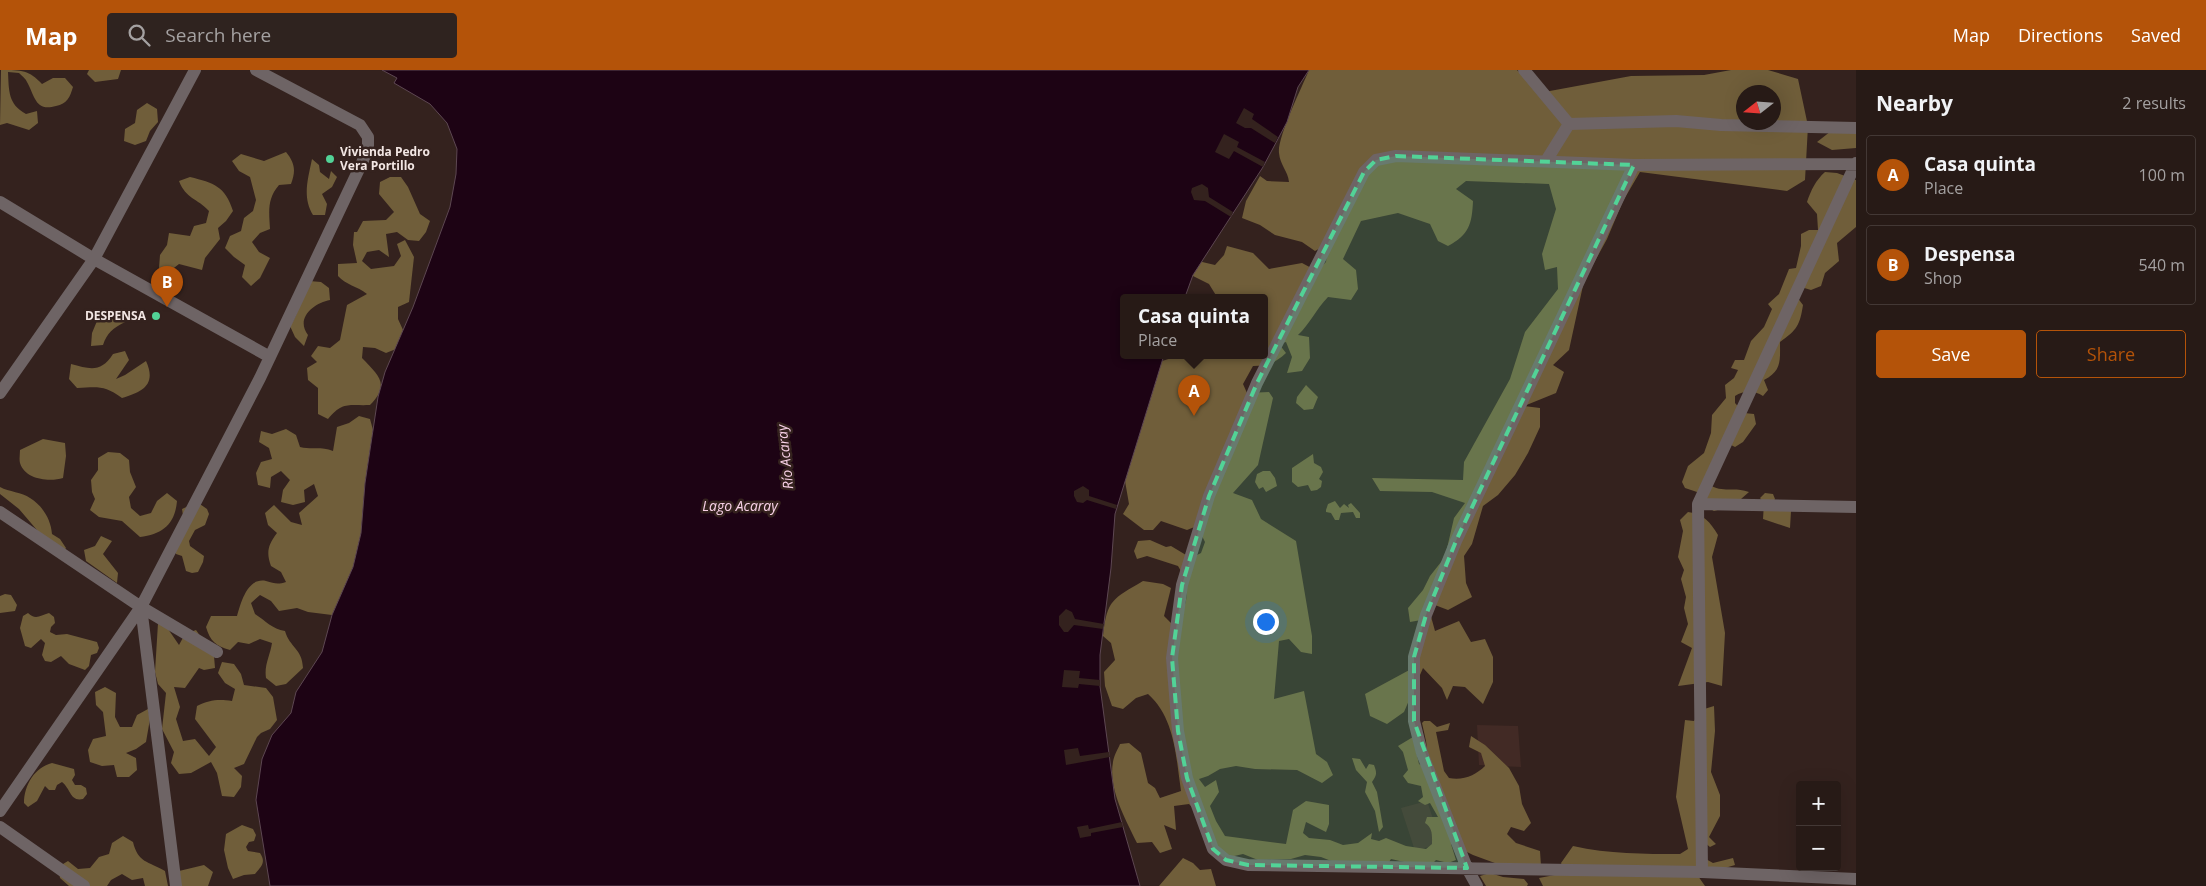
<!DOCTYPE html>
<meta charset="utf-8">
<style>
body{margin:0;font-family:"Open Sans",sans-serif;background:#2f231f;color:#f1f3f6}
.controls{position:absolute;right:15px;bottom:15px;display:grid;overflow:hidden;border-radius:5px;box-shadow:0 5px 20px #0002}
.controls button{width:45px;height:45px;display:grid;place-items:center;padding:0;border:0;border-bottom:1px solid #433835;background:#271a16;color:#f1f3f6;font:25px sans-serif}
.compass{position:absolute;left:1736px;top:15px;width:45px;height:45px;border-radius:50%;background:#271a16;box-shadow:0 5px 20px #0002;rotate:253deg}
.you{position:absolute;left:1265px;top:551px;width:18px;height:18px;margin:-12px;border:4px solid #fff;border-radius:50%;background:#1a73e8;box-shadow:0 0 0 8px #1a73e833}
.badge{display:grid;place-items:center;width:32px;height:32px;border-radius:50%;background:#b45309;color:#fff;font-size:16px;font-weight:700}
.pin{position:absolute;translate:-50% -41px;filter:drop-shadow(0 1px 2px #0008)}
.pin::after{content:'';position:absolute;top:26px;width:18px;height:15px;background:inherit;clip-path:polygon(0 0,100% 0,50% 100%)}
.popup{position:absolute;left:1120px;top:224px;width:148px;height:65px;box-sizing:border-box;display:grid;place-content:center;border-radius:5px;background:#271a16;filter:drop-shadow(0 1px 4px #0005);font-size:16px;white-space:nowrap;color:#a4a1a1}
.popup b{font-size:19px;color:#f1f3f6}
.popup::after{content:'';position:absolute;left:50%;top:100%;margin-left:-10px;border:10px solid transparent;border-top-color:#271a16}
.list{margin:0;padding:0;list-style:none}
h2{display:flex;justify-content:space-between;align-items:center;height:65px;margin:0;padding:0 20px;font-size:21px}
h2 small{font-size:16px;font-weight:400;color:#a4a1a1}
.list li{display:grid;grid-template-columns:32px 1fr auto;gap:15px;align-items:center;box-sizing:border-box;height:80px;margin:0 10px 10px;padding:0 10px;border:1px solid #433835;border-radius:5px}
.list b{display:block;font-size:19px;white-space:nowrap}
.list p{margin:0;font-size:16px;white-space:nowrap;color:#a4a1a1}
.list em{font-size:16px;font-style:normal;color:#a4a1a1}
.actions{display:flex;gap:10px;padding:15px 20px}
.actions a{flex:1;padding:11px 0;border:1px solid #b45309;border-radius:5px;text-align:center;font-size:18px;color:#b45309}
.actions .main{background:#b45309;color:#fff}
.icon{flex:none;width:28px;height:28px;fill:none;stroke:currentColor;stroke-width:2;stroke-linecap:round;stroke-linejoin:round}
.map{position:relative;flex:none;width:1856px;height:816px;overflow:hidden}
header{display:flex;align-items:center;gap:30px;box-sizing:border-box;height:70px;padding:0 25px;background:#b45309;color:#fff}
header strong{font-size:24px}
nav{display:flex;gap:28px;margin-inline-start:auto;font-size:18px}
.search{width:350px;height:45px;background:#2f231f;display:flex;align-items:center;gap:12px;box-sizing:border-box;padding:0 18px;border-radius:5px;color:#a4a1a1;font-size:19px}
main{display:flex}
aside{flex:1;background:#271a16}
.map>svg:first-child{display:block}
.built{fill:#422a25}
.forest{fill:#705e3a;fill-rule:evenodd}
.water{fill:#1d0314;stroke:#5d4752}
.pier{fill:#34221e}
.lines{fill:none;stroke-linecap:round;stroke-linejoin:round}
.minor{stroke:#6e6465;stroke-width:12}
.marked{fill:#52d397;fill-opacity:0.2;stroke:#52d397;stroke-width:4;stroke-dasharray:10 6;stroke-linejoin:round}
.poi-dot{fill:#52d397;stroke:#34221e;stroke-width:2}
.labels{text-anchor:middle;stroke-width:5;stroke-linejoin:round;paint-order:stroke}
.poi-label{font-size:12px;font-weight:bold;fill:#f2e6e3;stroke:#34221e;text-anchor:start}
.water-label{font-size:14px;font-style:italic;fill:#f9d2e8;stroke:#34221e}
</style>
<header>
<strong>Map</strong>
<div class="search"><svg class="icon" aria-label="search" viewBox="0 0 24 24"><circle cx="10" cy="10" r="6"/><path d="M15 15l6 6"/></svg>Search here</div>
<nav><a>Map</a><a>Directions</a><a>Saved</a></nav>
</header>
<main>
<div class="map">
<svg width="1856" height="816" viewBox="0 0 1856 816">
<rect width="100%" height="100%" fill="#34221e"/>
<path class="built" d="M1477,655L1518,656L1521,697L1479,695Z
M1427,731L1441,773L1415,781L1401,738Z"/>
<path class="forest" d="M1,0C22,0 29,0 42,14L53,8H65L73,17C70,27 67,34 56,36C35,42 35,26 27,12C26,9 22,6 19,3L8,2C9,21 8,34 26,44L37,41L38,53L29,60L7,53L0,55Z
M89,0H121L118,9L95,12L87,4Z
M1309,0H1517L1539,23L1631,6L1704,5L1731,0H1768L1798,9L1808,56L1805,110L1787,121L1640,102L1623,131L1607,169L1584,211L1569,280L1553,295L1564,302L1556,323L1524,336L1540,338V357L1528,383L1515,405L1498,425L1483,436L1472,474L1464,486L1466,513L1472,527L1448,540L1427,532L1435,561L1459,551L1471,572L1485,569L1493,587V612L1483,634L1465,617L1453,616L1447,630L1442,618L1423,598L1404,642L1387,654L1370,646L1365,624L1413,598L1427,549L1410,552L1408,538L1423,520L1430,506L1445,487L1454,448L1465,433L1432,422L1380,421L1372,408L1463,410L1464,392L1510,309L1525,262L1558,219L1557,197L1545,200L1542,184L1556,139L1549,114L1466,111L1456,119L1473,131C1472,154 1469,165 1448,176L1438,171L1430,154L1398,143L1361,151L1343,189L1356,200L1358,219L1351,230L1328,227C1316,239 1310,254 1298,265L1309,267L1310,288L1302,301L1287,303L1292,287L1286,272L1279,274L1286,283C1275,293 1268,296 1253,296L1243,314L1247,323L1269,322L1273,328L1258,395L1233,423L1252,430L1261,449L1296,471L1312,566V584L1301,582L1289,569L1279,571L1274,629L1304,621L1316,684L1327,692L1333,705L1322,713L1297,700L1255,699L1236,696L1220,699L1208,706L1199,709L1205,717L1216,710L1219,722L1210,736L1216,751L1225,766L1286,774L1293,740L1306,731L1329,735V754L1326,762L1306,752L1303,763L1309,768L1330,770L1343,775L1358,773L1372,763L1371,769L1379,771L1386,768L1406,776L1426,779L1432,774C1432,766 1433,758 1425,753L1427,747H1438L1430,733L1425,735L1418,731L1423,727L1421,716L1408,713L1403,706L1408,700L1403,682L1398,676L1413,667L1419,694L1426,698L1429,695L1426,671L1422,653L1424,651H1430L1437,657L1450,653L1448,660L1436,662L1444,701L1449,708C1463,711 1476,705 1485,696L1481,683L1469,677L1471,666L1485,675L1509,698L1519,716L1522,734L1531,753L1524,761L1511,757L1507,764L1516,773L1540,781L1541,796H1503L1473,785L1451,774L1456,790L1448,793L1436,790L1426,800L1413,794L1391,789L1389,792L1344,796L1321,787L1305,785L1291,789L1258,790L1243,784L1230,787L1217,783L1199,744L1189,734L1174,736L1176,760L1164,755L1172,779L1160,783L1152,772L1137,773C1126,750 1108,719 1113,692C1114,685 1118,679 1120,674L1129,673L1141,683L1148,713L1155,718L1160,728L1181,721C1176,687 1175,648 1148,624L1136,628L1123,639L1112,636L1105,616L1104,602L1115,590L1111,573L1103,566C1107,529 1113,529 1143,511L1163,514L1171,518L1164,546L1171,553C1191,540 1190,514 1178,496L1147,486L1137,489L1134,481L1138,471L1150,470L1166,477L1171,476L1191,488L1201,483L1205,472L1197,456L1187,460L1161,451L1153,460H1144L1123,444L1129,434L1125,411L1157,308L1159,292L1181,285H1264V227H1217L1209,214L1189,204L1198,191L1215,195L1224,185L1227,176L1253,183L1269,199L1302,193L1317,201L1326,192L1328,174L1315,181L1302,172L1275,165L1260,155L1242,148L1246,131L1260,106L1267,111L1289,112C1288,101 1280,95 1279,83C1277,68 1302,17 1309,0ZM1744,22H1774V52H1744Z
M147,33L157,39L158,52L150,61L146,71L135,75L124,71L125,59L135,53L137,40Z
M1840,54L1856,56V78L1832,80L1817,72Z
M286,82C295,93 296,101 291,114L279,115C267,129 269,141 270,159L260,163L252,172L259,182L270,188L260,208L251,216L242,207L245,195L234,187L225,178L230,166L241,161L244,148L253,141L256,130L250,107L239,101L232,91L241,84L264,91Z
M312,89L319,95L320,102L329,109L331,101L337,107L332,117L322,124L327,134L325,145H313C302,127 308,109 312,89Z
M1825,102L1837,103L1856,110V157L1837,173L1839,191L1825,203L1821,216L1811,220L1801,217L1794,223L1803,235C1800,255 1797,260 1780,272C1780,290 1782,301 1764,310L1768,320L1763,326C1754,320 1744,320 1735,326V333L1744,343L1754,344L1756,354L1743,372L1735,377L1727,373L1708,414C1724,424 1733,416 1749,422L1733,436L1714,441L1707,437L1697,422L1685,418L1682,412L1688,396L1704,383L1711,363L1712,345L1726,328L1725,315L1734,308L1738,300L1731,298L1735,290H1744L1751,271L1764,257L1772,239L1768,234L1779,224L1789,199L1796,198L1801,176V164L1809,160H1818L1817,144L1807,132C1811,120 1816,110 1825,102Z
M190,107C214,113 225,116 233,141L226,151L218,158L220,169L205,188L202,200L179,194L170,201L159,198L160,185L167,175L169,163L190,166L194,156L206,153L209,141C197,128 186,129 179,111Z
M390,107H401L408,117L420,144L430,151L426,162L419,171L408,170L397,162L386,164L389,187L379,180L367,182L362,191L371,199L394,196L401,186L397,174L405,170L414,187L409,232L398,237V249L403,260L396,279L386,283L375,278L363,277L362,288C378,305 391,314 370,335C349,336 343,331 328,349L318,344V318L308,310L307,298L317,292L311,286L318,276L330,278L340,270L347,235L367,224C357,216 346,215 338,206V194L357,193L353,175L354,162H357L363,151L386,150L394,142L379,124L380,112Z
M309,211L321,212L329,218L330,230C314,233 295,248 308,265L304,276L295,267L290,256C301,240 299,227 309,211Z
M119,242L125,252C113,258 107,263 103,275L91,276L92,263L97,251Z
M125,281L129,290L116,309L125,305L146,291C157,315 142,322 122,328C104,315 98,317 77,318L69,309L71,294C90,299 101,303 113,284Z
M1306,315L1318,327L1313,339L1304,340L1296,333L1297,327Z
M359,346L370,349L373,360L365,413L361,463L353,497L332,545L308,542L297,538L279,541L271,531L260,525L251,533L255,544C266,551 272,559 285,561C290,578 302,578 303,598L286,614L276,616L266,608C264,595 270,586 272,573L260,569L249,574L238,572L230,580C216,576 210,571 206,557L211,546H237C241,533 247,507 266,511C274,513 277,515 286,512L281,502L271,496C266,482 268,475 277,463L268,455L265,443L274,435L291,452L302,455L299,443L318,426L314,414L304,420L305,432L293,435L281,432L283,420L290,410L281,401L271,407L270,418L258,415L256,403L261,392L272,389L269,378L259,372L261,361L272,364L286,359L296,365L300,377C312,380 321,376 333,381L337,357L349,353Z
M43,369L65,373L66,386L63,408C50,412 25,410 20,393C19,389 20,384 20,380Z
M108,382L120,383L129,390L130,402L136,417L129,427L131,438L140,446L151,443L157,431L167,423L177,431C175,454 163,464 140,467L122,451L99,447L90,440L95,429L92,422L91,410L98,400V388Z
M1313,384L1314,393L1321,397L1323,402L1319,409L1322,411L1321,417L1317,420L1311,421L1308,415L1298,417L1292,412V398Z
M1263,401H1270L1275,408L1277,416L1266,422L1263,417L1259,419L1255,412L1257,404Z
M0,417C9,422 22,422 30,428C43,436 51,450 52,464L60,469L66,478L60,487L19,439L0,424Z
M1765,423L1773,424L1775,429L1771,435L1791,441L1790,458L1763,449L1764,433L1760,428Z
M1335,431L1340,438L1344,434L1349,438L1348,435L1351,433L1360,443V448H1356L1353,442L1341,443L1339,450H1335L1331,443L1326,442V440L1328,434Z
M197,432L207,439L209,444L205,455L195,460L189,471L190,476L204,486L203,492L198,502L192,503L186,501L182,486L176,484L173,478L184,452L182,439Z
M1688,442C1704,444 1710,452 1718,465L1712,487L1725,563L1722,616L1708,612L1678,616L1692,578L1681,572L1688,554L1684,538L1686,527L1681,509L1684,500L1678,487L1683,461L1680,450Z
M101,466L112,471L103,484L118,503L117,513L86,491L84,480L95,476Z
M5,524L11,525L17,535L15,541L0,543V526Z
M28,543C35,550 40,546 49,543L54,547L55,553L51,557L50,562L56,565L67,564L97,572L99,578L97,583L91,585L89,596L85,600L69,594L61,586L51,592L45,591L42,585L45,573L41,569L31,578L25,576L20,558L23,546Z
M158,553L166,556L179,575L185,564L196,560L214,586L215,598L204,600L199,598L185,618L174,617L180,637L176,649L183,671L195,669L209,686L216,677L195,649L197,636C209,630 218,629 232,631L235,619L225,613L218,603L222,592L234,594L241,604L244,615L266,618L273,627L277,650L270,659L261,663L257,667L244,694L234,698L242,706L241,717L234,727L222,726L217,703L211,692L191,703L179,704L171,693L174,682L162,659L166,623L158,614L155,602Z
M105,617L116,623L115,647L120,657H132L137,645L148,639L150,649L146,672L136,679L126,683L136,688L137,700L129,707H117L114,695L102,696L90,692L88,680L93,669L106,666L103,642L96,635L95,622Z
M1714,636L1715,661L1711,702L1720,725V746L1709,767L1716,774L1710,777L1704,772V788L1713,793L1733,788L1735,795L1698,806L1705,816H1543L1539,808L1565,803L1561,793L1573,776C1609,784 1644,784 1680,784L1688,779L1676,727L1685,650L1694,651L1701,640Z
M1352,688L1360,689L1366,699L1369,694L1374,695C1377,703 1377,705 1372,712L1377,722L1383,757L1379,762L1375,741L1365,722L1367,712L1356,700Z
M52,693L74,699L75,705L72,710L75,715H81L86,718L87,724L83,729C70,732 71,719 62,712L57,715L55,720H49L45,716L37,731L28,737L24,733C24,715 35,697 52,693Z
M242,755L253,759L256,765L254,771L249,772L246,777L248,781L260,783C266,792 262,796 255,804L244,805L233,809L228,798L224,780L226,764Z
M123,766L133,772C138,793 148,791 165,801L168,816H145L143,808L132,810L122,804L111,810L107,816H69L60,808L58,797L68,791L78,799L90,798L99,787L109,784L112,773Z
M1183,788L1193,793L1200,800L1211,799L1216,816H1159Z
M204,795L213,802L208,816H179V801Z
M1490,803L1503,807L1524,809L1528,814L1527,816H1486L1480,806Z"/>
<path class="water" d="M382,0H1309L1298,17L1287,52L1263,97L1193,205L1185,227H1124V285H1164L1115,444L1111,498L1100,585V616L1115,729L1140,816H270L256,730L262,689L272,665L291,643L296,622L322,582L332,545L353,497L361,463L365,413L378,327L385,302L413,237L450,137L456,104L457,79L447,53L430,34L394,13L397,8Z"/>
<path class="pier" d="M1244,38L1254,44L1252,49L1278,67L1275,73L1251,58H1245L1236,53Z
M1224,64L1239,72L1237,77L1265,92L1263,97L1234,81L1229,89L1215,82Z
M1202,114L1208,118L1209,127L1233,142L1231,147L1205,131L1194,130L1191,122L1192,118Z
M1083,416L1089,420V426L1117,435L1116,439L1087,430L1083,433L1077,432L1074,426V421Z
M1066,539L1072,542L1075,549L1104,554L1103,559L1074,555L1068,562H1064L1059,555V546Z
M1064,600L1080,601L1079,608L1100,610V616L1079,614L1078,618L1062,617Z
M1078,678L1080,686L1109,682L1110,687L1066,695L1064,680Z
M1122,752L1123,757L1091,763V766L1080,768L1077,757L1088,755L1089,759Z"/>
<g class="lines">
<path class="minor" d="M1524,0L1569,54
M1546,91L1569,54L1676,51L1721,55L1856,58
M1856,94L1634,95L1396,86L1376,90L1364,102L1257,313L1209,426L1182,515L1172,588L1178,661L1187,708L1213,779L1226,790L1248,795L1702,802L1856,809
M0,132L94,189L195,0
M0,323L94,189L270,287
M1698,434L1856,437
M0,442L141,537L217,582
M141,537L176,816
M0,741L141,537L260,308L368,80V67L360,55L256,0
M0,757L84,816
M1702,802L1698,434L1856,93
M1477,816L1467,798L1422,683L1414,651V587L1426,545L1456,471L1634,95"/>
</g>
<path class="marked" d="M1396,86L1634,95L1456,471L1426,545L1414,587V651L1467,798L1248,795L1226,790L1213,779L1187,708L1178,661L1172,588L1182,515L1209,426L1257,313L1364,102L1376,90Z"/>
<g class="poi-dot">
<circle cx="330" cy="89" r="5"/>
<circle cx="156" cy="246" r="5"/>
</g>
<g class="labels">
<g class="poi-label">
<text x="340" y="86">Vivienda Pedro<tspan x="340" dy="14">Vera Portillo</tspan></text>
<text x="146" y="250" text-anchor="end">DESPENSA</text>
</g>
<g class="water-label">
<text transform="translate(785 387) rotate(-96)" y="5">Río Acaray</text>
<text x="740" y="441">Lago Acaray</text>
</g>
</g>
</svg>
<div class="controls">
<button>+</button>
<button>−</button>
</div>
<svg class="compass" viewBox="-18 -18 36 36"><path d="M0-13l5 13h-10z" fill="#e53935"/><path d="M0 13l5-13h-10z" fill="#a4a1a1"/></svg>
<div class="you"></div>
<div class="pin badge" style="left:1194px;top:346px">A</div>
<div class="popup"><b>Casa quinta</b>Place</div>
<div class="pin badge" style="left:167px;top:237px">B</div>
</div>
<aside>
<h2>Nearby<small>2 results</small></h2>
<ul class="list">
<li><span class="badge">A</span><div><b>Casa quinta</b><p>Place</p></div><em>100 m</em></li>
<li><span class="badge">B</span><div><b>Despensa</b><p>Shop</p></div><em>540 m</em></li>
</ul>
<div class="actions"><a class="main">Save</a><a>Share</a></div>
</aside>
</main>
